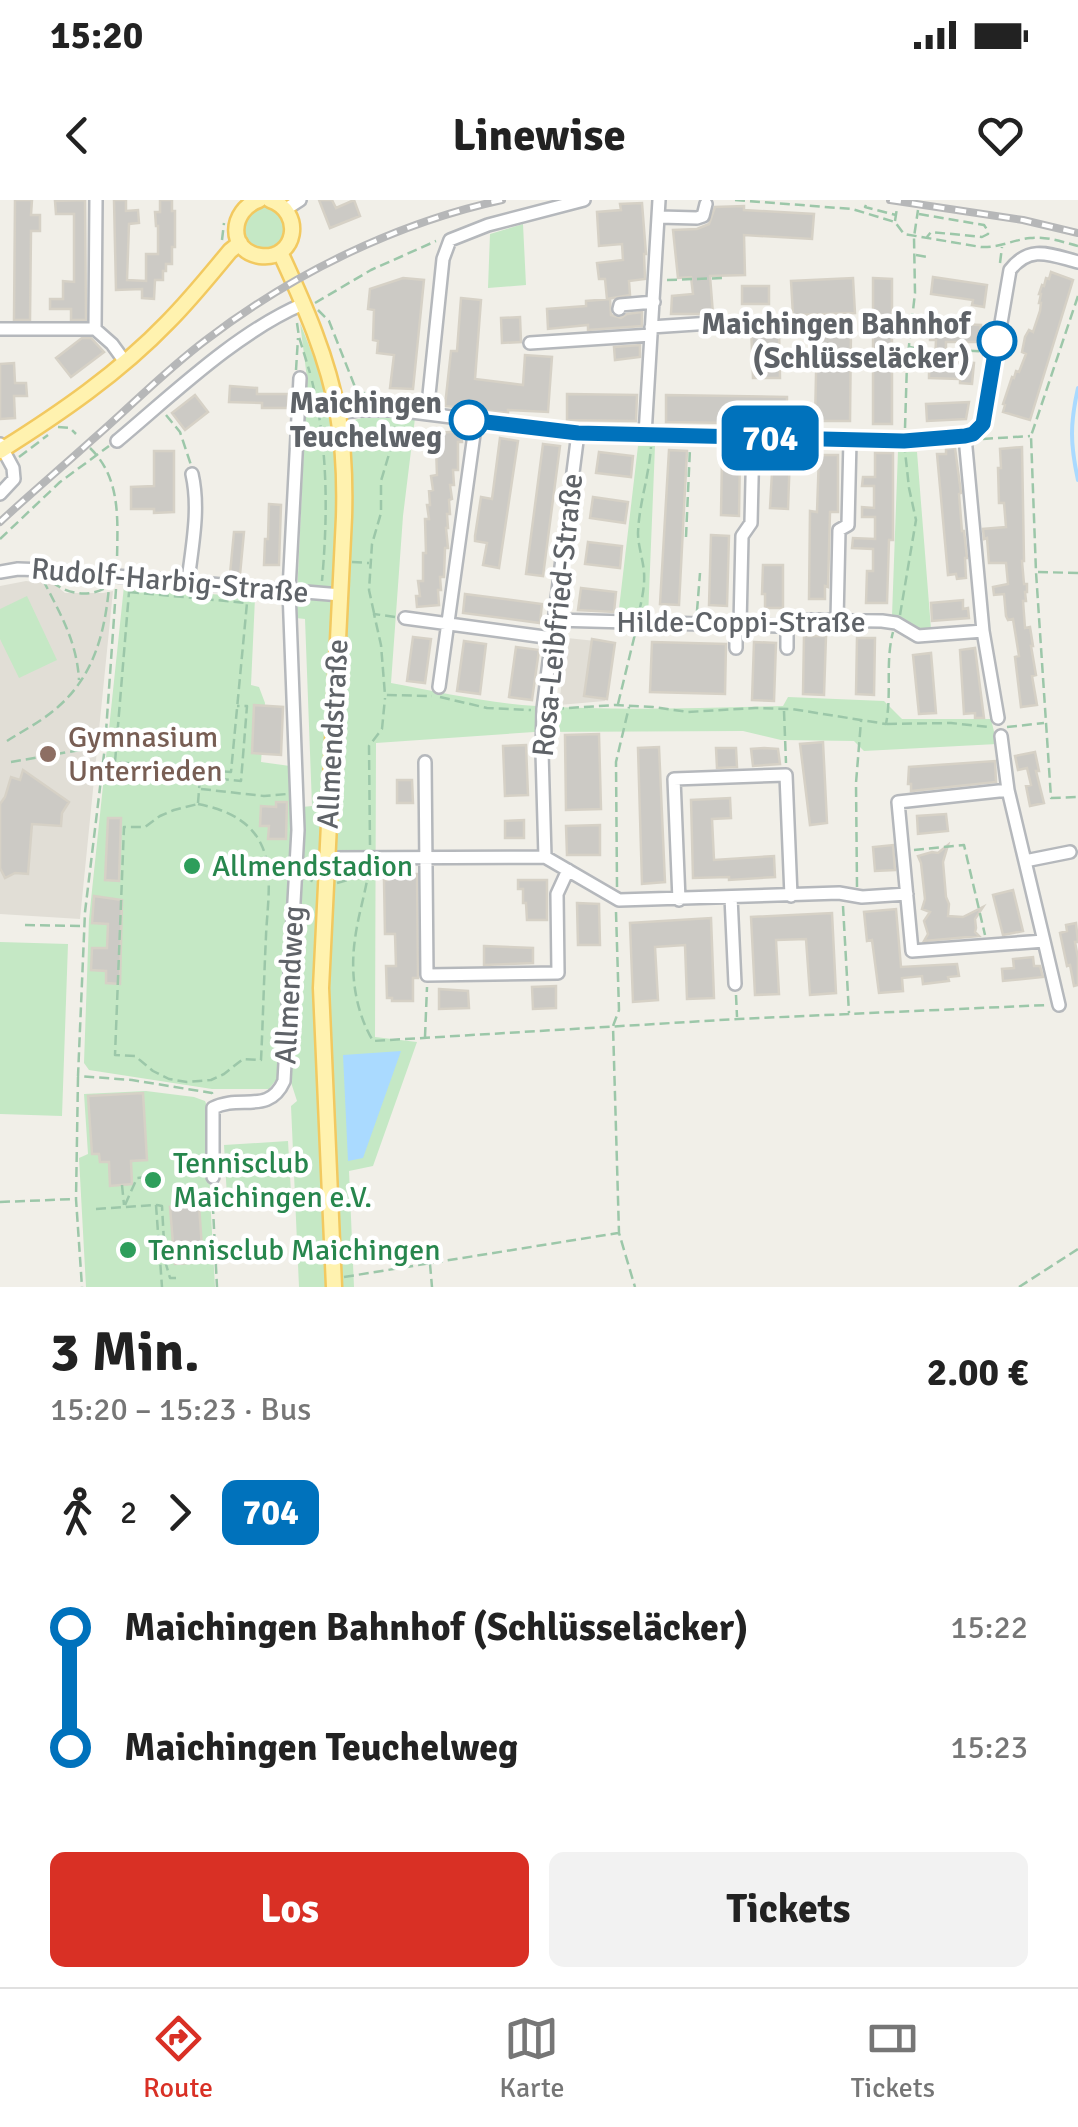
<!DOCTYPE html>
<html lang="de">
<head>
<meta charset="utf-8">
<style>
  body { margin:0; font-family:Signika,sans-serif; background:#f2f2f2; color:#222; height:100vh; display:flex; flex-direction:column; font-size:38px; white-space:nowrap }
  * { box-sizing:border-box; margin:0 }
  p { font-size:32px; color:#767676 }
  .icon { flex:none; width:55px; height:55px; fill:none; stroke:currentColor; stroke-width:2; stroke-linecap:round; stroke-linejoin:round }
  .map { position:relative; height:1087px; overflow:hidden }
  .sheet { display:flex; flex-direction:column; background:#fff; flex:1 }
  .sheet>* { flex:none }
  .badge { padding:0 20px; border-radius:15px; font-size:35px; line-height:65px }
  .map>.badge { position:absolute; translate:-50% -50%; box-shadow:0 0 0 5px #fff }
  .legs { display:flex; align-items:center; gap:15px; height:110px; padding:0 50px; font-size:32px }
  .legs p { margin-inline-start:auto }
  .summary { display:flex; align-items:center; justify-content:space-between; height:170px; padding:0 50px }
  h1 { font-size:55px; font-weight:800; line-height:75px }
  .button { display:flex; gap:20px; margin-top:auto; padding:20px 50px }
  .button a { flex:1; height:115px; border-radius:15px; background:#d93025; color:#fff; font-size:40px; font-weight:800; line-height:115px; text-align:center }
  .button a+a { background:#f2f2f2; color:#222 }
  ul { padding:0 50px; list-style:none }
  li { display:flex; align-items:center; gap:35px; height:120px; font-size:38px }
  li i { display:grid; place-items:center; width:15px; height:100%; margin:0 12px; background:currentColor }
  li i::after { content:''; width:25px; height:25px; margin:-12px; border:8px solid; border-radius:50%; background:#fff }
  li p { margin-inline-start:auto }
  li:first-child i { background:linear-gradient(#0000 50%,currentColor 0) }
  li:last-child i { background:linear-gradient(currentColor 50%,#0000 0) }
  .status { display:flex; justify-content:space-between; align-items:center; height:70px; padding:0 50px; background:#fff; direction:ltr }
  .status svg { height:28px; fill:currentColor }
  header { display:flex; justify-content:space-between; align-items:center; height:130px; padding:0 50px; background:#fff; font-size:45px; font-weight:800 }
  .menu { display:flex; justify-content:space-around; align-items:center; height:140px; border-top:2px solid #e0e0e0; background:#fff; font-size:28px; color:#767676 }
  .menu a { display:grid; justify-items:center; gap:5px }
  .menu .current { color:#d93025 }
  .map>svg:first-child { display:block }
  .education { fill:#e1ded6 }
  .green { fill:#c5e8c5 }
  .water { fill:#aadaff }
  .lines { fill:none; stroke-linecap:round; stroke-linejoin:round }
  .stream { stroke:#aadaff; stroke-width:4 }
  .building { fill:#cccac5; stroke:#d6d1c6; stroke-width:2.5 }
  .minor-casing { stroke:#b5b8bc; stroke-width:16 }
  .major-casing { stroke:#f2c960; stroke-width:19 }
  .path { stroke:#9cc7a9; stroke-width:2.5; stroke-dasharray:10 5; stroke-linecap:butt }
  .minor { stroke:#fff; stroke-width:11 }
  .major { stroke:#fff2af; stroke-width:14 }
  .rail-casing { stroke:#b6b7b8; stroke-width:8 }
  .rail { stroke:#fff; stroke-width:4; stroke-dasharray:11; stroke-linecap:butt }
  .line-1-casing { stroke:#fff; stroke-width:22 }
  .line-1 { stroke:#0072bc; stroke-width:15 }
  .stop-1-dot { fill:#fff; stroke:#0072bc; stroke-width:5 }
  .education-dot { fill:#8d6e63; stroke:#fff; stroke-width:4 }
  .leisure-dot { fill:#2e9e5b; stroke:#fff; stroke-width:4 }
  .labels { text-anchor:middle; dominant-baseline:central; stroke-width:9; stroke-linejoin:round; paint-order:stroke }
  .stop-label { font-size:30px; font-weight:bold; fill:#5f6368; stroke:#fff; text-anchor:end }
  .street-label { font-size:30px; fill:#5f6368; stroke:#fff }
  .education-label { font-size:30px; fill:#785e54; stroke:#fff; text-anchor:start }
  .leisure-label { font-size:30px; fill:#27864d; stroke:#fff; text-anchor:start }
</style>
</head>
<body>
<div class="status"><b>15:20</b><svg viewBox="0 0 49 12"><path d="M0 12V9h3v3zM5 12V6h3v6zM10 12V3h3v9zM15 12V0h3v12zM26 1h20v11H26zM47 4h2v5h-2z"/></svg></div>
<header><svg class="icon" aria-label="back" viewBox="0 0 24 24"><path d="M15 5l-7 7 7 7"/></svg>Linewise<svg class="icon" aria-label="heart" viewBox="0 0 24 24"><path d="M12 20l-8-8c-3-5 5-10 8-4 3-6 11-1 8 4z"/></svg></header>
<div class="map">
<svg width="1078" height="1087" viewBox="0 0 1078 1087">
  <rect width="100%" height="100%" fill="#f1efe8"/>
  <path class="education" d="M26 381 54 384 65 393H103L113 391 80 719 0 714V386Z
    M567 438 615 443 605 501 559 505Z"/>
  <path class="green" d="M243 28a21 21 0 1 1 42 0a21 21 0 1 1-42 0Z
    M523 24 526 85 488 88 490 34Z
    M300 123 318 168 333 226 372 215 415 218 403 316 391 483C439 492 487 503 536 506 618 511 701 508 783 506L788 497 884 501 902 519H991L997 544 864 551 854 541 781 540 743 531 534 532 376 543 375 837 417 842 373 966 349 971 354 1087H299L291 906 297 901 288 873 303 642 302 607 312 606 305 419 296 418 307 178Z
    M638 246H655L648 418 618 417Z
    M898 251 917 252 931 429 920 430 892 416Z
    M124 386 255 398 251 485 259 487 265 503 261 562 290 566 292 613 279 876 269 889H212L89 870 84 863 89 719Z
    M27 396 57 460 19 478 0 439V409Z
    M0 742 68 744 62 916 0 914Z
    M146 891 194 897 205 901 209 911 210 996 215 1087H86L79 958 88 954 84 894Z
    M288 941 291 993 227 997 224 945Z"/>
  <path class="water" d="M401 851 363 958 348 961 343 855Z"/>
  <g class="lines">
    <path class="stream" d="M1078 188C1070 224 1070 243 1078 280"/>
  </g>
  <path class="building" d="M15 0H32L31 15H40V31H31L30 120H14Z
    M85 0 86 120H71V109H50V99H63V81L74 82V14H56L55 1Z
    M114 0H126V11L138 10 139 23 129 24 127 80 146 81V54H158V26H156L155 12H160V0H172V11H175V47H172V64H166V71H163V80H155L154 99 142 98V89L116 90Z
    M319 0H332L336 8 354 0 360 16 330 28Z
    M642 3 646 54H644L645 79 629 81 630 95 607 99 605 79H599L597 63 623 60 622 44 599 46 597 12 621 10 620 4Z
    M744 6V10L814 14 812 39 744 35 745 75 710 76 713 114H671L672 96 693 94 691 77 678 78 673 30 697 29 709 24 715 7Z
    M1051 72 1073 80 1030 220 1003 212 1005 205 1003 204 1012 177 1014 178 1016 171 1019 172 1026 154 1022 152 1025 137 1029 130 1033 132 1040 111 1041 103H1039L1041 94H1039L1042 85 1044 86 1046 78 1049 79Z
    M933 77 987 85 984 107 972 105 973 100 931 94Z
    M403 78 424 80 413 189 390 188 394 155 377 153 378 141 373 140 374 110 368 109 370 89Z
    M853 78 855 113 793 115 791 81Z
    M873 78 892 79V224H873Z
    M742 86H769V104H742Z
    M461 98 481 100 475 179 523 185 525 155 552 157 548 212 508 210V213L445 206 451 151H457Z
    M610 99 611 115 621 118 627 114 642 112V126L588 130V125L548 129 547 109 586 106V101Z
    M520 117 521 142 502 143 501 118Z
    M930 123 981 125 979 142H946V161L974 163 972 184 960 183V179L929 178V161H935L936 140H930Z
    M751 126H769V129H779L780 178H753Z
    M817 130H851L850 221H815Z
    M82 138H91L104 152 71 177 56 158Z
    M640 145V157L615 160 614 147Z
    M14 163 15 183H26L27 196H14L15 218 0 219V164Z
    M230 186 257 188V194H288V208H262V203L229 202Z
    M567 194 637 195 636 221 567 220Z
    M195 195 208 212 185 230 172 213Z
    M666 195 787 197V224L666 222Z
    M969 202 966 219 927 221 926 204Z
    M461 231 462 242H458V270H453L454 285H450L452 299 449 300 450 314H447L448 328H446L448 348H445L444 377H440L441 390H438L439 405 417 407 416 396H420L418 381H423V353H426L425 319H429L427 305H430L429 291 433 290 431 276 437 275 436 248 441 247 439 233Z
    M500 238 518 241 499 368 483 365 487 343 475 341V336L481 297 492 299Z
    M543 244 560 246 543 376 526 374Z
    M1022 247 1024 361H1022L1024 384H1027V392H1025L1026 401H1023L1025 428 1030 427 1033 446H1031L1036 475 1032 476 1037 505 1021 507 1015 457 1019 456 1013 419 1008 420 1006 416 1004 394 994 395 993 387 1008 384 1006 363H989L987 338 984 339 983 329 1006 327 1004 303H999L998 268H1001L1000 249Z
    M955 248 961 293 959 294 962 331H964L967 358H965L966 378 957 379 956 374 948 375 937 254H946V249Z
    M669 250 687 251 679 405 660 404Z
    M154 251H174V312L154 313V309H131V287L154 286Z
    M599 252 633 256 631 277 596 273Z
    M875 253H893V340H889L887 403H866L867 371H873V349L852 348 853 338 875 339V317H862V307L874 308V286H862L863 277H875Z
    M773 254H790L788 309 770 308Z
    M819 255H838V312H830L828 387 825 386V399H809L810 311 817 312Z
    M722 256H740L739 316 721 315Z
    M593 297 628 302 625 323 590 318Z
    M269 304 281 305 279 365H264L265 339H268Z
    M234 332H244L240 375 230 374Z
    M711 335 729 336 727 406 709 405Z
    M588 342 622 346 620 368 585 364Z
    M763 365H783V408H765V394H762Z
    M581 388 616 392 614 412 578 410Z
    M465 394 542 404 540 423 463 413Z
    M963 400V409L968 408 969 418 932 421 931 403Z
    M804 436H826L824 495 803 494Z
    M413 437 431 439 425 483 407 481Z
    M857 438H875L874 495 856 494Z
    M592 439 615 443 607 499 584 496Z
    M464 441 486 444 480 494 457 491Z
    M652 442 726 444 725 494 650 492Z
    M754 442 776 443 774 501 752 500Z
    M516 447 539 450 532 500 509 497Z
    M975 448 984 518H975V513L964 514 960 450Z
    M931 453 936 513 919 514 913 455Z
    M254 505 283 507 281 555 252 553Z
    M599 534 601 609 566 610 565 535Z
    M823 542 827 623 810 625 800 544Z
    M526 545 528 595 505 596 503 546Z
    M659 547 665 682 642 684 638 548Z
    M716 548H736L737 567 717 568Z
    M764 548 778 549 780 564 753 566 751 549Z
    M1035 552 1039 571H1036L1044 603 1030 606 1026 586 1031 585 1027 568 1018 570 1015 556Z
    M995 561 996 582 911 591V584H908L909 567Z
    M23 570 69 602 62 613 61 626 32 624 28 674 15 673 5 678 0 668V604L5 597 11 577 20 580Z
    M397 580H412L413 603H397Z
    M730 598 731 618 712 619 714 660 774 656 775 677 729 680V677L693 678 691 600Z
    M276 602H287L286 639H268L269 626H260L261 606 276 607Z
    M946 614 948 631 918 634 917 616Z
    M108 618H121L119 681 105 680Z
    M524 620V638H505V621Z
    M600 625V655H567L566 626Z
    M893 645 895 670 875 671 873 647Z
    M948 645 943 662 946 697 949 704 948 716 963 717 983 707 975 719 976 728 975 732 979 736 924 741 928 734 924 721 930 712 922 709 925 699 921 663 918 656 932 652 938 653Z
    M387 674H417L418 778H413V801H392V798H387L386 766H396L395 734H385L384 680H387Z
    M518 680H547V720H527L526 703H523V689H518Z
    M1013 690 1023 731 1003 735 993 695Z
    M94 696 122 700 120 784 106 783V771L91 770 92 748H107L108 724 92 723Z
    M577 703 599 704 600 745H578Z
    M896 709 901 767 957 764 959 776 948 777 949 781 923 784 922 776 902 778 903 791 879 793 872 740 867 741 864 712Z
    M832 713 836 793 810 795 806 739 776 740 779 794 755 795 751 717Z
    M711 718 714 798 687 799 685 745 655 747 658 800 633 802 630 723Z
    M1076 723 1078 742H1075L1078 758V785L1074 786 1070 765 1067 766 1060 733 1067 731 1066 725Z
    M484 746 533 748V763L484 765Z
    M1033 757 1034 766H1040L1043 777 1003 781 1002 769 1014 768 1013 759Z
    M556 786V808L533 809 532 787Z
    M439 789 468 791 469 808 439 809Z
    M143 893 147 960 131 961 132 984 110 986 109 962H100L99 954H92L88 896Z
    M199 1005 203 1062 175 1064 174 1053 169 1054 168 1044H173L170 1007Z"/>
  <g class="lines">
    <defs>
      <path id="minor" d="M96 0 95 129 112 144 125 162
        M286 9 300 0
        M659 17 697 18 703 16 706 4
        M619 109 620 105 654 102
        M651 127 711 123
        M0 129H95
        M530 143 651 135
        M338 214 359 210H396L578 233 905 241 965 237 979 229 985 217 1010 70C1030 44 1051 55 1078 62
        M427 214 443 59 450 40 488 25 584 0
        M645 235 659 0
        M965 237 983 431 998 518
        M117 241C172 195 237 132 303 104
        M0 244 13 268 14 279 0 294
        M0 372 18 369 45 370 341 395
        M188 381C192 346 200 309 192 274
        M405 418 552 438
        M555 420 777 426 808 420 882 421 896 423 918 436 983 431
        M837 420 839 330 848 325 850 240
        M740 425 742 336 751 323 753 238
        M736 448V425
        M787 448V426
        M439 487 476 220
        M1001 536 1008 590
        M425 562 427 775 558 773 557 694 568 670
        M1008 590 1044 741 912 751 898 602Z
        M545 657 542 552 543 509 578 233
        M327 658 545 657 619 700 839 693 862 697 907 694
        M1025 661 1070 652
        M731 697 735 784
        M679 700 674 579 786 575 791 696
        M1044 741 1059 805
        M213 977V908C240 894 269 915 284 881L298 630 289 390 300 178"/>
      <path id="major" d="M259 0C230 10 227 51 260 56 296 61 305 12 270 0
        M280 52C304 104 328 158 338 215 344 249 345 283 344 317L321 788 334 1087
        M0 251C59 214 119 173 168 122 190 100 210 75 230 51L240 43"/>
    </defs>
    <use href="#minor" class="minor-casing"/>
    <use href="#major" class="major-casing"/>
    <path class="path" d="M735 0 852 9 895 22 904 34 981 47C998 48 1013 40 1030 38 1047 36 1062 42 1078 46
      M866 5 865 7 896 15
      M919 14 984 25 988 31V34L982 37 931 32 927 37
      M895 21 897 8
      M222 40 224 23
      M916 55 928 57
      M1000 63 1002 47
      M667 80 723 78
      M1078 96 1031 236 1036 372 1051 598 1078 597
      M315 103 371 70 436 41
      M318 110 329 121 357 192 396 198
      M297 123 299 137 310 173
      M910 147C939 155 958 148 986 152
      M296 170 298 138
      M312 181C328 247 328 313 322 381
      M398 198 415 200
      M166 215 180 232 191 265
      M58 227 70 228 76 234
      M905 228 907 163 915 93 914 37 918 10
      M983 239 1030 236
      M90 248C123 280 117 324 117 366
      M19 257 48 235
      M686 337 690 248
      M0 339 60 282 109 246
      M352 362 369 363
      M1038 372 1078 373
      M43 380C60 413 77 442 79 480
      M52 382C69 395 90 398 109 386
      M116 389 105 546 85 712 78 876 132 880 212 893 213 896
      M129 392 247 403 231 572 115 562Z
      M697 411 700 373
      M639 412C642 399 645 386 644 372 643 359 638 346 638 333 639 304 649 276 651 247
      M374 413 369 390 372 344 381 313V281L392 244 395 220
      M900 415 916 320 909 288 905 251
      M395 417 374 414 381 445 385 495 432 496
      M440 497 487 508 531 510
      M618 504 635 434
      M554 509 615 505 653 507 688 512 755 508 792 509 886 524C892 493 885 462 893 432
      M784 511 786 563
      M887 524 951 523 989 527
      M1007 527 1044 523
      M7 541C24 530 44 520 59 506 94 475 105 432 109 387
      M11 562 103 546
      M201 589 264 596 287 594
      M198 603 200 577 241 581 247 506H237
      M198 604C223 609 249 619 261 644 274 670 267 708 266 736 264 777 263 819 261 860L243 859 224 874 211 880 187 882 169 879 153 871 135 856 115 855 124 627H145L160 616 174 610Z
      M370 645 369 546 382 529 385 498
      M914 650 964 645 985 735
      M308 658 310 680 314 682
      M369 668C366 692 358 715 355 739 350 773 355 811 373 841L738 819 1047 805
      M337 683 368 674
      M617 687 616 562 629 507
      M857 687 856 583 861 521
      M843 706 849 813
      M616 712 619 810 613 826 619 1033 635 1087
      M25 725 83 726
      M736 795 737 817
      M425 837 427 787
      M78 877 76 999 82 1087
      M122 985 124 1005
      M212 989 217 1087
      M0 1002 75 999
      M125 1005 137 978 146 977
      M157 1005 162 1006 165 1061 170 1078H176
      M96 1009 156 1005 162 1087
      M430 1064 432 1087
      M344 1077 618 1033
      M1019 1087 1078 1049"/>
    <use href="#minor" class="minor"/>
    <use href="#major" class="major"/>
    <defs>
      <path id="rail" d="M890 0 1023 20 1078 33
        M0 322C30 294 61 268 92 240 130 207 166 170 206 140 292 74 396 23 502 0"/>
    </defs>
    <use href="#rail" class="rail-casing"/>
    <use href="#rail" class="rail"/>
  </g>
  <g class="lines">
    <defs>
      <path id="line-1" d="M469 220 578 233 904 241 965 236 973 234 983 224 997 141"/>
    </defs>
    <use href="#line-1" class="line-1-casing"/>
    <use href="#line-1" class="line-1"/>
  </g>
  <g class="stop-1-dot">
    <circle cx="997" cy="141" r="18"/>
    <circle cx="469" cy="220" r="18"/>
  </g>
  <circle class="education-dot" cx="48" cy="554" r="10"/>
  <g class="leisure-dot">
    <circle cx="192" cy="666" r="10"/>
    <circle cx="153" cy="980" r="10"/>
    <circle cx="128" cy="1050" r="10"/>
  </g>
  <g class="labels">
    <g class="stop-label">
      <text x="970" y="124">Maichingen Bahnhof<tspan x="970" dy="34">(Schlüsseläcker)</tspan></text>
      <text x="442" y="203">Maichingen<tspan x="442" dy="34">Teuchelweg</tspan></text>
    </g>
    <g class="street-label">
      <text transform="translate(170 381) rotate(5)">Rudolf-Harbig-Straße</text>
      <text transform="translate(558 415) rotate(-84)">Rosa-Leibfried-Straße</text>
      <text x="741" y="422">Hilde-Coppi-Straße</text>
      <text transform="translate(333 534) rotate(-87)">Allmendstraße</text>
      <text transform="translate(290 785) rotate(-87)">Allmendweg</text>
    </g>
    <g class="education-label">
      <text x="68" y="537">Gymnasium<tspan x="68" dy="34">Unterrieden</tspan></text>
    </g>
    <g class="leisure-label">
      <text x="212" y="666">Allmendstadion</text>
      <text x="173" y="963">Tennisclub<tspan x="173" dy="34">Maichingen e.V.</tspan></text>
      <text x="148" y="1050">Tennisclub Maichingen</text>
    </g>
  </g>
</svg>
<b class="badge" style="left:770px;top:238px;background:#0072bc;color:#fff">704</b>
</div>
<section class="sheet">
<div class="summary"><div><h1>3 Min.</h1><p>15:20 – 15:23 · Bus</p></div><b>2.00 €</b></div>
<div class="legs"><svg class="icon" aria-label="walk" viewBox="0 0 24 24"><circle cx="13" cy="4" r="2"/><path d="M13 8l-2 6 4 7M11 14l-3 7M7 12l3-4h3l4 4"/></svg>2<svg class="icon" aria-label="forward" viewBox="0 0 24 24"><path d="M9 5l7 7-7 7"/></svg><b class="badge" style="background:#0072bc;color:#fff">704</b></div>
<ul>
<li><i style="color:#0072bc"></i><b>Maichingen Bahnhof (Schlüsseläcker)</b><p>15:22</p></li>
<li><i style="color:#0072bc"></i><b>Maichingen Teuchelweg</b><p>15:23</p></li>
</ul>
<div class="button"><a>Los</a><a>Tickets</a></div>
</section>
<nav class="menu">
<a class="current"><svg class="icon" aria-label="directions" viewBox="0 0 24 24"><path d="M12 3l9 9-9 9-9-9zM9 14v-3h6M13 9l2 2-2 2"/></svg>Route</a>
<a><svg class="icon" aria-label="map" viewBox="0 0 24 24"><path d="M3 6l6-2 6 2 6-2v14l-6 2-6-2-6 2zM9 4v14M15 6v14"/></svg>Karte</a>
<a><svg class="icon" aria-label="tickets" viewBox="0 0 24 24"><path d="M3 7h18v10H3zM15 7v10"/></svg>Tickets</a>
</nav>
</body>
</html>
